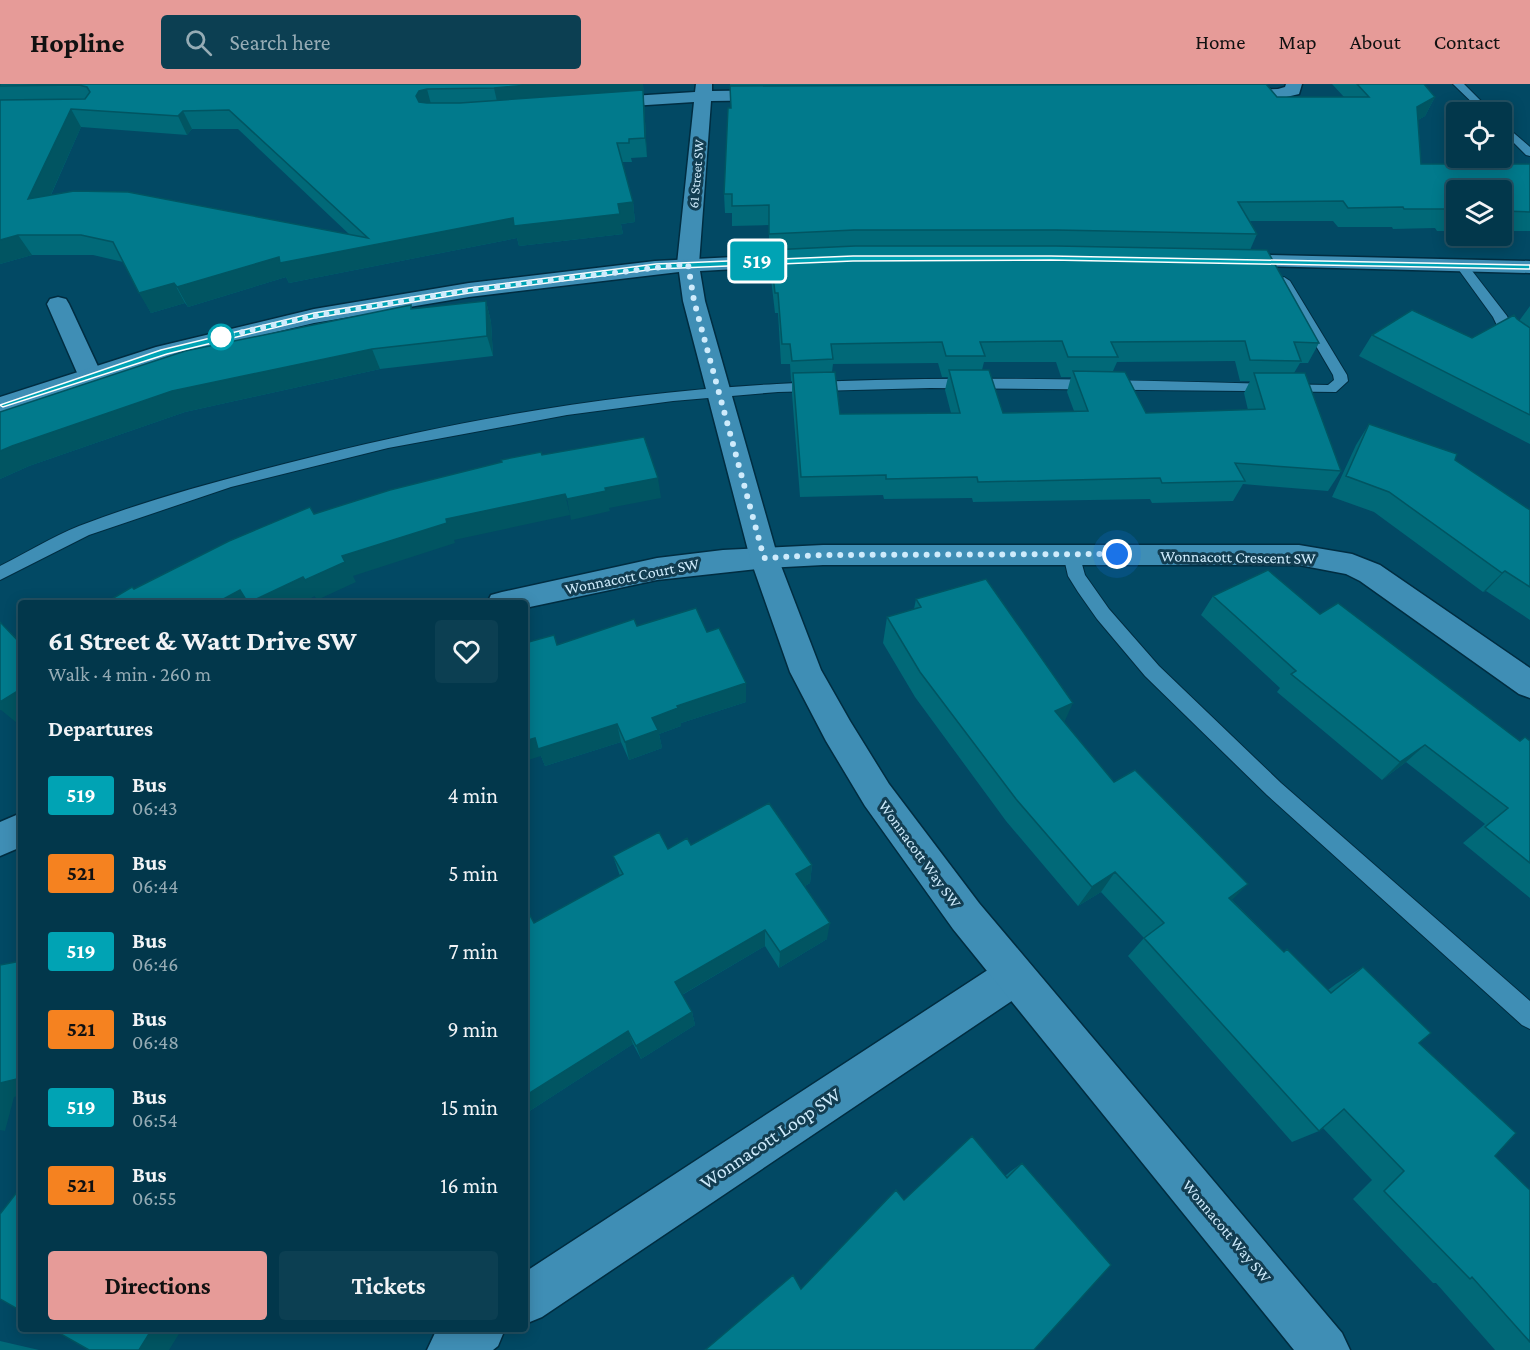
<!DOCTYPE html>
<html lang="en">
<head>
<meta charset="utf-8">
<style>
  body { margin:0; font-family:"Crimson Pro",serif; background:#0c3f52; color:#f1f3f6; height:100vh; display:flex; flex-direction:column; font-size:22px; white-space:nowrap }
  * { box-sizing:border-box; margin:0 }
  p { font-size:20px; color:#96acb5 }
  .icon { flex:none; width:33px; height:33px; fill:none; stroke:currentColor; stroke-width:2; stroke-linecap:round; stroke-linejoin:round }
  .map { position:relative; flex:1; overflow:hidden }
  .sheet { position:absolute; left:18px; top:516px; width:510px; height:732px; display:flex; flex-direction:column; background:#02374b; border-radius:6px; box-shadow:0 3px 15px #0003,0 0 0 2px #235163 }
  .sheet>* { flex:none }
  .badge { padding:0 12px; border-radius:4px; font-size:21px; line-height:39px }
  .buttons { position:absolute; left:1446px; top:18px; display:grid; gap:12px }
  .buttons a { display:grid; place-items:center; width:66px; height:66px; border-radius:6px; background:#02374b; box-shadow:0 3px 15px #0003,0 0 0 2px #235163; font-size:30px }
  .you { position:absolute; width:30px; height:30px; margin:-15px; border:4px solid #fff; border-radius:50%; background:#1a73e8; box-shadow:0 0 0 9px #1a73e833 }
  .map>.badge { position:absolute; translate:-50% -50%; box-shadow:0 0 0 3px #fff }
  h2 { padding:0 30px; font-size:22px; line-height:54px }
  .round { display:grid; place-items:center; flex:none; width:63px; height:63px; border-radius:6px; background:#0c3f52 }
  .head { display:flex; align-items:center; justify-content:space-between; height:102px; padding:0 30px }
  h1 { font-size:28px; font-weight:700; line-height:45px }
  .action { display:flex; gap:12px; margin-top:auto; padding:12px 30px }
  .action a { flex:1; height:69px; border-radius:6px; background:#e69b98; color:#111; font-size:24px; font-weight:700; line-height:69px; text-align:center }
  .action a+a { background:#0c3f52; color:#f1f3f6 }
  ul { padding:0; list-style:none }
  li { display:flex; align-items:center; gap:18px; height:78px; padding:0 30px }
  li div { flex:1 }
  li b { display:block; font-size:22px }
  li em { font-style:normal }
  li .badge { min-width:66px; font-weight:700; text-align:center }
  header { display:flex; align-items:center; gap:36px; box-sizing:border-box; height:84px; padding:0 30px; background:#e69b98; color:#111 }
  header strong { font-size:28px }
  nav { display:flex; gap:33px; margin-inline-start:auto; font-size:21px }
  .search { width:420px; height:54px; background:#0c3f52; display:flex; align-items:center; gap:15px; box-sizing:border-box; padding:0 21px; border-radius:6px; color:#96acb5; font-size:22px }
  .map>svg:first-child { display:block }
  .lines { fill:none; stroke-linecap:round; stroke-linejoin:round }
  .service-casing { stroke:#002d41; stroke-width:2 }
  .minor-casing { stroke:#002d41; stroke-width:3 }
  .tertiary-casing { stroke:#002d41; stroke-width:3 }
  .service { fill:#3f8eb5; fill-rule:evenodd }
  .minor { fill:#3f8eb5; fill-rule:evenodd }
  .tertiary { fill:#3f8eb5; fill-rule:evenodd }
  .wall { fill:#016978; fill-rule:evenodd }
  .shaded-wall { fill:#015562 }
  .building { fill:#017a8c; stroke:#015562; stroke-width:1.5; fill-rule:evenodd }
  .line { fill:#00a3b4; stroke:#fff; stroke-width:1.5 }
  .walk { stroke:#ceebfc; stroke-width:6; stroke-dasharray:0 10.8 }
  .stop-dot { fill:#fff; stroke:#00a3b4; stroke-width:3 }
  .labels { text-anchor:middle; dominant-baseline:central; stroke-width:6; stroke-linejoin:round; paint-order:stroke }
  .far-street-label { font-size:14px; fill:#ceebfc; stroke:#123d51 }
  .street-label { font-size:16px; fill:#ceebfc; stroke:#123d51 }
  .near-street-label { font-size:20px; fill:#ceebfc; stroke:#123d51 }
</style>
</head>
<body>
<header>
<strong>Hopline</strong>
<div class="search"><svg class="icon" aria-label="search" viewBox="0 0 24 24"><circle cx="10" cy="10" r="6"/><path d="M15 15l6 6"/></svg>Search here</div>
<nav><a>Home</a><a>Map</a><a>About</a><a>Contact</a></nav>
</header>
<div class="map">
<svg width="1530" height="1266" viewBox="0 0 1530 1266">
  <rect width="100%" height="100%" fill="#024964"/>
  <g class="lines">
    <defs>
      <path id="service" d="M1453 0H1464L1492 28H1482Z
        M1502 39 1530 63V72L1526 71 1502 47Z
        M1462 178 1466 179 1507 232 1514 249 1530 261V272L1503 254 1493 233 1456 182Z
        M1284 193 1290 197 1347 291 1348 297 1336 308 930 304 778 308 673 317 567 331 388 364 231 403 89 451 0 496V482C26 469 52 453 79 442 157 412 239 391 320 371 469 334 623 308 777 300 960 289 1144 298 1328 301L1334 296 1333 291 1278 197Z
        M1072 464 1078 466 1085 491 1090 498 1109 525 1159 582 1281 699 1530 917V945L1522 941 1267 711 1145 592 1097 535 1078 508 1068 492 1063 470 1066 466Z"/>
      <path id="minor" d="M696 0H712V7L776 6 782 7 785 11 782 15 776 16 711 17 699 180 696 185 688 186 680 185 677 180 694 18 600 24 594 23 591 19 594 15 600 14 695 8Z
        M1286 0H1302L1299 10 1278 15 1230 16 1224 15 1221 11 1224 7 1230 6 1278 5 1285 3Z
        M58 213 66 215 69 220 102 291 99 296 90 298 81 296 78 291 47 220 50 215Z
        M823 461H1299L1352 470 1380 481 1530 584V614L1519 610 1360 497 1346 490 1299 481H823L766 484 657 496 525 524V519H487L491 511 502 508 657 474 723 466Z
        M21 729V763L0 772V738Z
        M1014 873 1028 878 1034 892 1028 906 542 1233 525 1240V1188L1000 878Z
        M440 1245H505L498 1262 493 1266H427L435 1249Z"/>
      <path id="tertiary" d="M816 169 824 170 827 175 824 180 700 187 705 217 778 474 821 586 850 637 889 700 979 819 1342 1249 1350 1266H1294L953 845 865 722 826 657 790 588 750 474 683 217 679 188 469 213 314 239 172 273 0 329V313L156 263 314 225 469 199 655 177Z
        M1230 170 1530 177V189L1222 181 1219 176 1222 171Z"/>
    </defs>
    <use href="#service" class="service-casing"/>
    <use href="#minor" class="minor-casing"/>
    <use href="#tertiary" class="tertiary-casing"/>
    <use href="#service" class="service"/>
    <use href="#minor" class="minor"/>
    <use href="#tertiary" class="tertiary"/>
  </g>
  <path class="wall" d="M0 0H643L647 73 631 74 632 78H622L633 118 635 138 621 140 623 150 519 162 517 154 289 199 286 193 188 223 185 219 151 229 123 178 93 171H32L0 180ZM81 43 187 51 192 45H238L350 151 51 111Z
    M730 0H1266L1277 13H1344L1332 0H1424L1435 13 1425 32 1418 36 1421 80H1530V147H1502V106H1456V147H1437L1435 144 1393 145 1392 143H1338L1333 137H1250L1257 150 1250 166 1319 259 1308 279H1300L1294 289 1341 387 1328 407 1243 400 1233 417 1152 419 1150 415 973 418 972 414 884 415 883 411 800 413 792 310V297H791L790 280H781L778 229H775L770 186V170H769V141L732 142V129H725L724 110 731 24ZM1235 277 1240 297H1250L1244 309 1248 326 1146 329 1113 287 1117 278ZM984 278H1056L1061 293H1071L1067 308 1074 327 1003 329 982 286ZM938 279 942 293H948L945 306 951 329 840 330 832 288 833 280Z
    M486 217 491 238 493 272 380 285 185 328 29 382 0 395V328L411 221 412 225Z
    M1530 222V360L1359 272 1372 251 1472 254 1517 235 1519 237Z
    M1369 340 1455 376 1530 426V536L1486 507 1483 508 1374 428 1332 413 1356 361Z
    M1213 512 1320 530 1520 657H1530V814L1463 759 1485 740 1406 678 1382 696 1277 608 1280 604 1201 531Z
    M916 515 1064 638 1114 698 1284 868 1328 906 1336 900 1363 883 1419 959 1495 1072 1530 1106V1266H1495L1436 1199H1433L1353 1115 1372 1096 1323 1044 1319 1047 1292 1058 1128 872 1144 854 1101 808 1078 822 1006 737 915 613 883 559 887 533 914 525Z
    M637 542 746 618 681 639V642L659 650 662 664 629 676 621 658 545 682 541 672 557 561Z
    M691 761 812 781 810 799 805 802 827 855 779 884 765 862 682 911 692 928 695 941 641 975 633 960 525 1030V825L534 839 620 792 613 772Z
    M1022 1079 1111 1181 801 1205 904 1116 1005 1092 1011 1087Z
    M0 1257 39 1266H0Z"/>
  <path class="shaded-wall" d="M539 0H643L647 73 645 54 498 22 494 4Z
    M427 5 432 24 424 26 416 12 419 7Z
    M1435 13 1425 32 1408 42 1417 23Z
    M71 25 81 43 40 135 28 115Z
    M183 27 192 45 187 51 178 32Z
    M633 118 635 138 621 140 623 150 519 162 517 154 289 199 286 193 188 223 177 203 279 173 513 134Z
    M18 151 32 171 0 180V156Z
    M174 199 185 219 151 229 139 209Z
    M486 217 491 238 493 272 487 252Z
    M372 265 380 285 185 328 29 382 0 395V367L12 362 172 307Z
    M658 394 661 414 609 424 610 427 571 436 567 415 605 404Z
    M565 410 570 431 454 456 455 459 353 492 356 498 317 516 305 496 342 472 446 435Z
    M1505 487 1486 507 1483 508 1502 489Z
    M303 493 315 512 301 519H216L240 506Z
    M0 538 21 558V560Z
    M746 599V618L681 639V642L659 650 662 664 629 676 625 658 652 634 677 622Z
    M21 605V637L17 639 1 626H0V618Z
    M1073 619 1062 643 1055 627Z
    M617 640 621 658 545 682 541 672 525 677V657L535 654Z
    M1425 661 1406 678 1382 696 1400 678Z
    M812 781 810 799 795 808 796 790Z
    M1115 788 1101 808 1078 822 1092 803Z
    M1248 800 1228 820 1229 814Z
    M830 839 827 855 779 884 780 868Z
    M765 846V862L678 913 675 898Z
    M692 928 695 941 641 975 636 962Z
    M628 947 633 960 525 1030V1012Z
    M21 994V1011L14 1013 5 1047 0 1046V999Z
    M152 1245H182L169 1266H139Z"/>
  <path class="building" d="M0 0H539L494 4 427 5 419 7 416 12 419 18 427 19H460L643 6 645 54 629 55V59H617L633 118 618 120 620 130 514 142 513 134 280 179 279 173 177 203 174 199 139 209 113 158 81 151H18L0 156V16L85 15 90 8 87 3 79 1 0 2ZM71 25 178 32 183 27 229 26 368 154 128 108 74 107 28 115Z
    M1266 0 1277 13H1369L1357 0H1424L1435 13 1417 23 1421 80H1530V128L1502 127V106H1456V127H1449L1447 125H1404L1403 123 1348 124 1343 117 1238 118 1257 150 1056 146H854L769 150V121L732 122V110H724L728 24H731L730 2Z
    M855 162H1056L1267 166 1319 259 1294 258 1301 277 1250 276 1245 257 1111 258 1118 273H1068L1062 257 980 258 985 272H946L942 258 831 260 833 275 792 277 790 260H782L778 209H775L770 166Z
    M486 217 487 252 372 265 172 307 12 362 0 367V328L185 267 411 221V225Z
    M1412 226 1472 254 1514 231 1517 235 1530 244V331L1372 251Z
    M949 286H989L1003 329 1088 327 1073 287 1125 288 1146 329 1265 325 1254 289H1305L1341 387 1235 379 1245 397 1162 399 1160 394 978 398 977 393 886 395V391L801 393 793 289 835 288 840 330 960 329Z
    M1369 340 1457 370 1455 376 1530 426V503L1505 487 1502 489 1389 408 1346 392Z
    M644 353 658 394 605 404 606 407 567 415 565 410 446 435 447 439 342 472 345 478 305 496 303 493 248 519 240 506 216 519H105L132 503 134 505 229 457 310 423 314 430 390 406 502 378 501 376 541 368 542 371Z
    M1268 486 1320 530 1338 519 1520 657 1525 653 1530 657V779L1485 743 1508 724 1425 661 1400 678 1291 590 1296 587 1213 512Z
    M986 495 1073 619 1055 627 1114 698 1135 686 1248 800 1229 814 1284 868 1287 865 1331 909 1363 883 1431 949 1419 959 1516 1049 1495 1072 1530 1106V1258L1472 1193 1470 1195 1384 1107 1404 1087 1344 1025 1319 1047 1144 854 1164 839 1115 788 1092 803 1016 715 920 588 887 533 921 523 916 515Z
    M696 524 707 548 719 544 746 599 677 622 678 624 652 634 658 646 625 658 617 640 538 665 535 654 525 657V559L554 551 557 561 634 535 637 542Z
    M0 538 21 560V605L0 618Z
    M769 719 812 781 796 790 830 839 780 868 765 846 675 898 692 928 636 962 628 947 525 1012V825L526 824 534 839 623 790 613 772 659 748 668 765 687 754 691 761Z
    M21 877V994L0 999V881Z
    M972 1052 1007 1094 1022 1079 1111 1181 1034 1266H705L793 1191 801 1205 896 1106 904 1116Z
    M21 1103V1227L0 1215V1130Z
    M52 1245H152L139 1266H89Z"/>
  <path class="line" d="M853 172H1051L1530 181V185L1051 176 853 177 656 185 469 209 314 234 167 270 3 323 0 321 161 266 314 229 469 204 656 180Z"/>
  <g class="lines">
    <path class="walk" d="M221 253 314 232 469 206 688 180 694 217 764 474 823 471 1117 470"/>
  </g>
  <circle class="stop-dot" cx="221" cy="253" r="12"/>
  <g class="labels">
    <g class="far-street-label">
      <text transform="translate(696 90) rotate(-85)">61 Street SW</text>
    </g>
    <g class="street-label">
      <text transform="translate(1238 473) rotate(1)">Wonnacott Crescent SW</text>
      <text transform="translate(632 492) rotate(-11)">Wonnacott Court SW</text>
      <text transform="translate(920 770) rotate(54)">Wonnacott Way SW</text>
      <text transform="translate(1227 1147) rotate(50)">Wonnacott Way SW</text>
    </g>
    <g class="near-street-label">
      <text transform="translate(770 1054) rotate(-34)">Wonnacott Loop SW</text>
    </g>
  </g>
</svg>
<div class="buttons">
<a><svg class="icon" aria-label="locate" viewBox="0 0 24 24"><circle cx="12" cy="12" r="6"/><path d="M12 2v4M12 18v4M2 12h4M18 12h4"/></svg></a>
<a><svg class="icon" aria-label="layers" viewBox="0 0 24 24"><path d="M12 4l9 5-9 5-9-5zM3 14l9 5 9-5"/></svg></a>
</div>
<div class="you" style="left:1117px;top:470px"></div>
<b class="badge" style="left:757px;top:177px;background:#00a3b4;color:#fff">519</b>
<section class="sheet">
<div class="head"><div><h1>61 Street &amp; Watt Drive SW</h1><p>Walk · 4 min · 260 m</p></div><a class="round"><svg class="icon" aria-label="heart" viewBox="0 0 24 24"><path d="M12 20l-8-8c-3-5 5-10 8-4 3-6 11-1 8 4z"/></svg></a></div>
<h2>Departures</h2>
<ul>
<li><span class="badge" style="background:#00a3b4;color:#fff">519</span><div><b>Bus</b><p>06:43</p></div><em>4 min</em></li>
<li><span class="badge" style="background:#f58220;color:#111">521</span><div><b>Bus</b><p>06:44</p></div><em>5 min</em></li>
<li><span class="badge" style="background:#00a3b4;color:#fff">519</span><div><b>Bus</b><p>06:46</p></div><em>7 min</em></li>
<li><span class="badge" style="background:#f58220;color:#111">521</span><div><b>Bus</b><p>06:48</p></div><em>9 min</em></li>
<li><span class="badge" style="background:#00a3b4;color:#fff">519</span><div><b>Bus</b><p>06:54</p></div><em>15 min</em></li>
<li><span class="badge" style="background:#f58220;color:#111">521</span><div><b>Bus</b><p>06:55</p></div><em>16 min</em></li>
</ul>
<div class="action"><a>Directions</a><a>Tickets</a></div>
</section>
</div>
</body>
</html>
